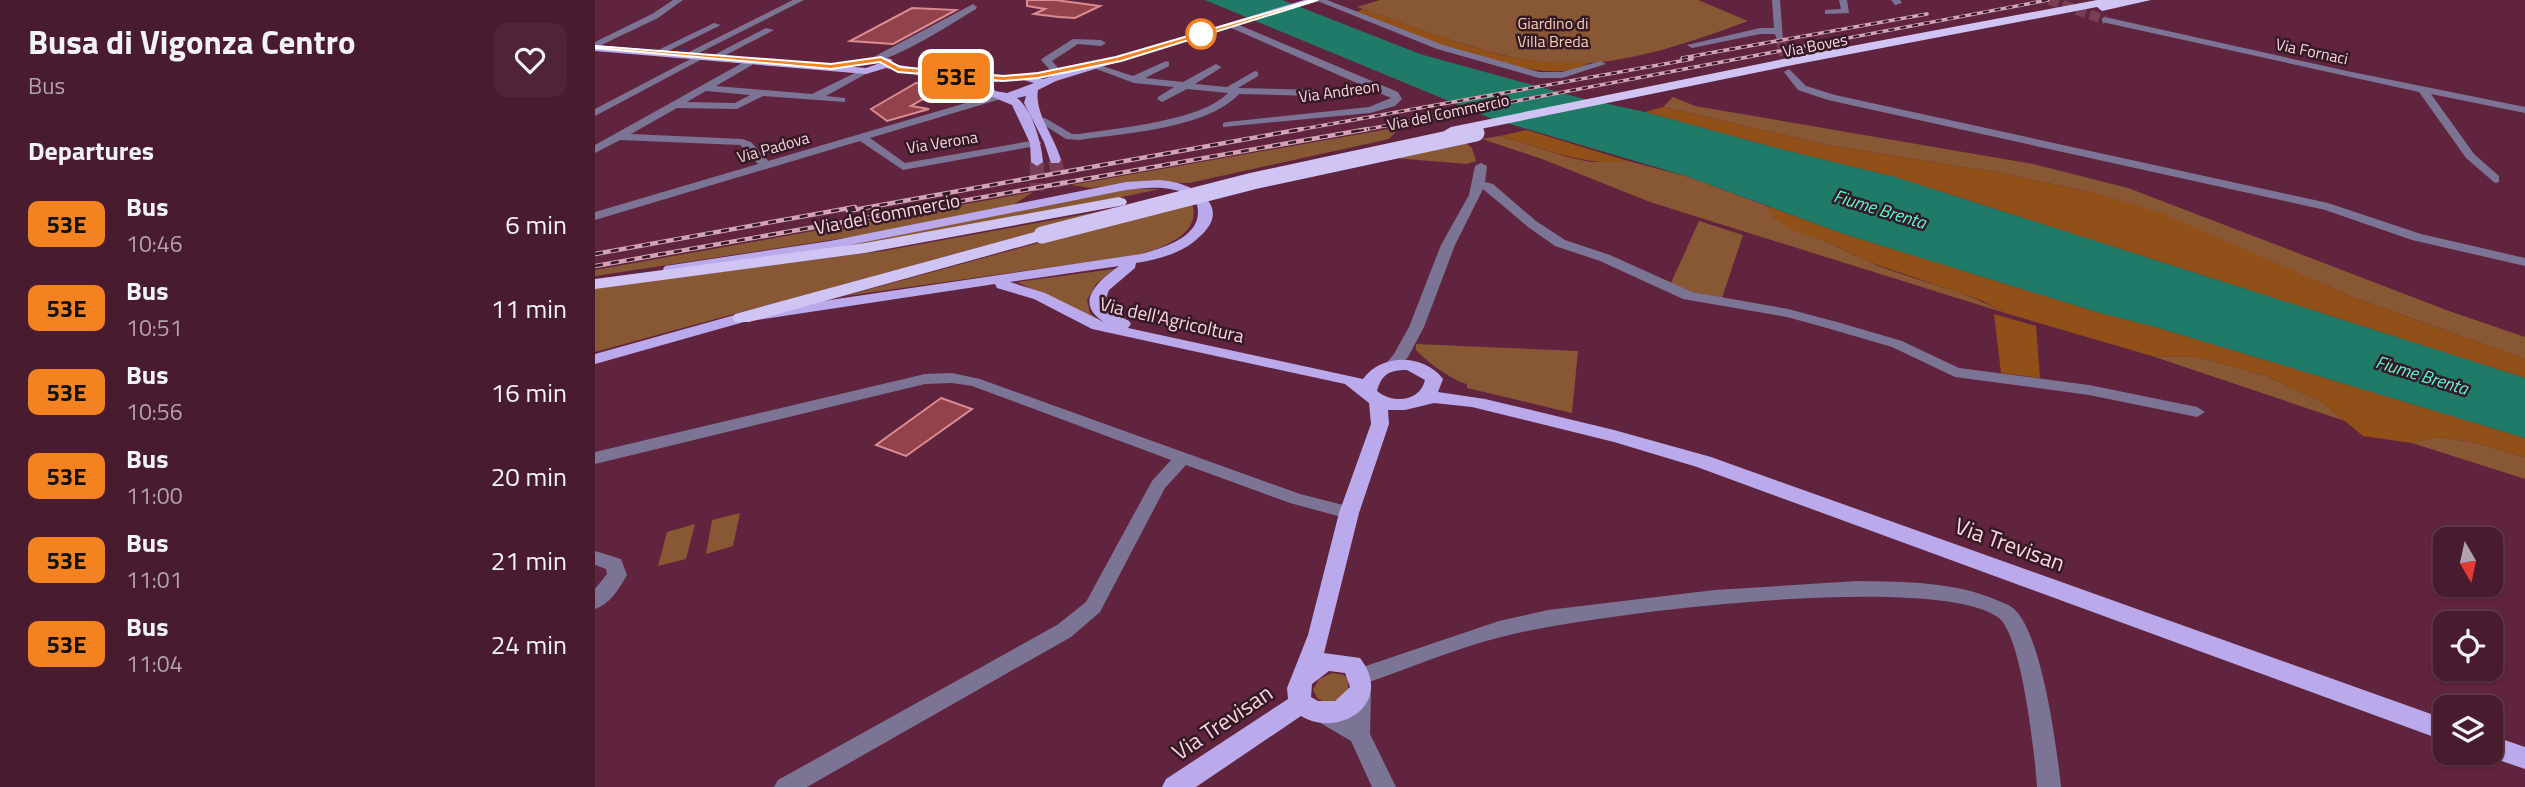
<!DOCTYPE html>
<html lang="en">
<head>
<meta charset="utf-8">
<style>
  body { margin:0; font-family:"Titillium Web",sans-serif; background:#502436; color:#f1f3f6; height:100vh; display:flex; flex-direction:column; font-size:26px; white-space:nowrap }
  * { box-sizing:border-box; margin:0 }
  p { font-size:23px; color:#b1a1aa }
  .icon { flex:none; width:38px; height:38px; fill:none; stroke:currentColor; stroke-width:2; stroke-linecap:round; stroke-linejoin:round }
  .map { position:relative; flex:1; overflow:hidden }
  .sheet { display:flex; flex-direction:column; background:#491b2e; width:595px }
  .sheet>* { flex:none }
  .badge { padding:0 14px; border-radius:10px; font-size:24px; line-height:46px }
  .needle { width:46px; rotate:171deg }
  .buttons { position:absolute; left:1838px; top:527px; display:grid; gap:14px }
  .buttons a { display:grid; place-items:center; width:70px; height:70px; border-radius:14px; background:#491b2e; box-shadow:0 2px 5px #0004,0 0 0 2px #61394a; font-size:35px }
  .map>.badge { position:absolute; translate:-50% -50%; box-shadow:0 0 0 4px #fff }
  h2 { padding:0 28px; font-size:26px; line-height:63px }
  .round { display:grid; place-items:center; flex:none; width:74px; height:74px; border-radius:14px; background:#502436 }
  .summary { display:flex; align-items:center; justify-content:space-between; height:119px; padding:0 28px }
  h1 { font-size:33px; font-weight:700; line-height:52px }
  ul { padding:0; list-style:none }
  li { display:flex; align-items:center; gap:21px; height:84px; padding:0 28px }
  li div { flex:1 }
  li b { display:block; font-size:26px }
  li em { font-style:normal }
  li .badge { min-width:77px; font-weight:700; text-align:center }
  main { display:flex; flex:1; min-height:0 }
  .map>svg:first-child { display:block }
  .green { fill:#885835 }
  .forest { fill:#915017 }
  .water { fill:#1f7b68 }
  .building { fill:#93414a; stroke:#da8d91; stroke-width:2 }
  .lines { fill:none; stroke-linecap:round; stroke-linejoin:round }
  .minor-tunnel { stroke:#783e56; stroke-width:10; stroke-dasharray:10 4.5; stroke-linecap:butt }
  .major-tunnel { stroke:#783e56; stroke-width:14; stroke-dasharray:14 7; stroke-linecap:butt }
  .minor { fill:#7c7494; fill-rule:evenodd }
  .major { fill:#baa9eb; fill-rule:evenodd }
  .highway { fill:#cfc4f3; fill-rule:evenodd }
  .rail-far1-casing { stroke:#d2a4b5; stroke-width:3.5 }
  .rail-casing { stroke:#d2a4b5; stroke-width:4.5 }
  .rail-far1 { stroke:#351924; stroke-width:2; stroke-dasharray:6; stroke-linecap:butt }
  .rail { stroke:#351924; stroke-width:2.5; stroke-dasharray:8; stroke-linecap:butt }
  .highway-bridge { stroke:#cfc4f3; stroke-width:17 }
  .line { fill:#f58220; stroke:#fff; stroke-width:2 }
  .stop-dot { fill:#fff; stroke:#f58220; stroke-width:3.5 }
  .labels { text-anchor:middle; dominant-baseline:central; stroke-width:5; stroke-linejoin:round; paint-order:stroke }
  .far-park-label { font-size:16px; fill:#f5cfb4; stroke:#351924 }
  .far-street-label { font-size:16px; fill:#fbd3e1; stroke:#351924 }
  .far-water-label { font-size:18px; font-style:italic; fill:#59f8d6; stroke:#351924 }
  .street-label { font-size:19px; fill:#fbd3e1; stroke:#351924 }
  .near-street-label { font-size:23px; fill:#fbd3e1; stroke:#351924 }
</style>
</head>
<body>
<main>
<section class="sheet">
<div class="summary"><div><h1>Busa di Vigonza Centro</h1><p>Bus</p></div><a class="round"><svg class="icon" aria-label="heart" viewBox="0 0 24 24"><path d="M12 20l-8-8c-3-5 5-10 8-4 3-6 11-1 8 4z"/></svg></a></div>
<h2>Departures</h2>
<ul>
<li><span class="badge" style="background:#f58220;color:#111">53E</span><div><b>Bus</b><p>10:46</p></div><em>6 min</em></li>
<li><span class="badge" style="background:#f58220;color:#111">53E</span><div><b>Bus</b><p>10:51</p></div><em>11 min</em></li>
<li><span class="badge" style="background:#f58220;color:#111">53E</span><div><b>Bus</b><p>10:56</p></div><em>16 min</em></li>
<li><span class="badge" style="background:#f58220;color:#111">53E</span><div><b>Bus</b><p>11:00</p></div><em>20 min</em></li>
<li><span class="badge" style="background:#f58220;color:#111">53E</span><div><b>Bus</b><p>11:01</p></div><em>21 min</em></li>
<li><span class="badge" style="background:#f58220;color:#111">53E</span><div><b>Bus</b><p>11:04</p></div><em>24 min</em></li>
</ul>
</section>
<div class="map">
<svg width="1930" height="787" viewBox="0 0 1930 787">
  <rect width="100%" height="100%" fill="#61243e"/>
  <path class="green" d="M785 0H1103L1153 21C1099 41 1043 61 983 64 912 66 830 30 762 7Z
    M1078 97 1100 106 1135 112 1438 164 1533 188 1854 311 1930 337V359L1760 298 1569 215 1500 193 1400 172 1232 145 1068 107Z
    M805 127 794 139 594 183 536 182 496 188 476 185Z
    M905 136 976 158 996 162 1033 161 1094 177 1172 206C1186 231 1211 232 1235 243 1248 249 1261 256 1274 262 1319 281 1367 289 1410 313L1055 202 947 159 887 139Z
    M867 140 877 148 881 161 872 164 786 157Z
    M534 189H565L451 213 229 250Z
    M438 192 418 205 281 233 0 276V270Z
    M596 201C610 234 566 248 542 255L250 296Z
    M513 210 443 231 0 352V288L288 251Z
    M1104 221 1148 235 1127 298 1093 291 1076 283Z
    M519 269 501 284 492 300 495 313 504 321 422 282Z
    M821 344 983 351 977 413 872 388V384C858 381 831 361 821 350Z
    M1557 356 1602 357 1672 376 1727 402 1768 436 1750 421Z
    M1842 437 1877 442 1930 457V479L1817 443Z
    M145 513 138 546 111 554 117 520Z
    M100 524 91 559 63 566 72 532Z
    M737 673 749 675 753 680V691C743 700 736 705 723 699L718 690 724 679Z"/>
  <path class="forest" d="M768 9C836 32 922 71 995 62 954 95 808 31 761 12Z
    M1068 107 1232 145 1400 172 1500 193 1569 214 1760 298 1930 359V378L1300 177 1185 149 1050 112Z
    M932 130 1033 161C988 167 948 148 905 136Z
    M1172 206 1249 234 1505 313 1557 326 1930 438V457L1877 442 1842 437 1817 443 1768 436 1727 402 1672 376 1602 357 1557 356 1410 313 1388 301 1274 262 1233 242 1198 230 1179 219Z
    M1399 314 1441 326 1445 378 1406 373Z"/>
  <path class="water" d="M610 0H687L825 54 985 98 1050 112 1185 149 1300 177 1930 378V438L1557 326 1505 313 1249 234 1094 177 895 118Z"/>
  <path class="building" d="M432 0H460L505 6 480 18 464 17 439 14 450 9 432 6Z
    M317 8 361 10 298 44 255 41Z
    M321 83 351 86 316 106 334 109 292 121 276 109Z
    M346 398 377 409 311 456 281 445Z"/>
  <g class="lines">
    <path class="minor-tunnel" d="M1454 0 1510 20
      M1185 38 1189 55"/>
    <path class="major-tunnel" d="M460 160 466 187
      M442 162V191"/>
    <path class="minor" d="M78 0H88L63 18 0 48V42L57 14Z
      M198 0H209L96 57 88 55Z
      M720 0H732L848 45 944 72H967L1006 61 1011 64 967 78H944L842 49Z
      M1177 0H1185L1188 40H1182L1180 34H1165L1097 48 1092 45 1165 28H1179Z
      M1244 0H1252L1254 13 1230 14V10L1246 9Z
      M1296 0H1305L1307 3 1300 5Z
      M378 4 382 7 381 9C364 19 288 69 273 60Z
      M1510 17 1752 71 1930 107V113L1836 94 1879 154 1904 176V182L1900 183 1871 158 1824 92 1507 22V18Z
      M637 22 803 92 807 99 800 106 775 113 628 127V123L632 122 774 107 796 98 634 27 633 25Z
      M119 23 126 25 67 54 59 52Z
      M171 28 179 30 123 59 115 57Z
      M478 39 506 40 511 43 506 46 483 44 457 61 464 69 456 71 446 60 448 58Z
      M103 55 111 57 0 116V109Z
      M151 58H157V65L121 86 217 94 268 69 276 71 231 96 250 98V102L168 96 142 109 82 108 36 134 147 139 156 142 173 161 405 93 410 96 409 98 275 138 310 163 441 140 447 143 441 146 308 170 265 141 0 220V212L163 164 145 145 25 140 0 153V145L149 62ZM111 91 155 95 140 103 92 102Z
      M571 61 574 62V66L550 78 588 82 621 64 626 67 624 69 600 84 632 87 660 71 663 72V76L643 88 721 90 726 93 721 96 644 94C611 129 530 133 484 140L471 139 441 120 450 118 477 134H484C523 128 606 121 633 93L592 89 567 102 562 99 563 97 579 87 539 83 496 67 501 64 538 76Z
      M1194 69 1211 86 1240 95 1733 203 1826 234 1930 258V266L1817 240 1730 210 1233 100 1203 90 1189 72Z
      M886 163 892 166 890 182 898 184 941 221 970 240 1015 255 1097 292 1193 309 1242 322 1307 341 1364 368 1494 385 1602 407 1610 412 1602 417 1494 395 1360 377 1297 347 1232 328 1192 317 1088 299 1005 261 960 246 933 227 888 189 860 245 829 327 813 357 801 370H791L788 367 799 354 814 327 846 245 874 195 880 166Z
      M357 373 385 379 705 494 760 508 763 513 760 518 754 519 695 503 591 465 570 488 505 612 476 637 212 787H179L183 780 462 625 491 602 557 481 576 460 377 386 357 383 330 384 0 464V452L330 374Z
      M0 551 26 559 32 575C24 589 15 604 0 609V589L12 574 11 569 0 565Z
      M1262 581C1310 582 1359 581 1404 601 1408 603 1415 605 1418 608 1447 632 1462 749 1466 787H1442C1440 755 1427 637 1404 618 1342 570 987 615 906 637 859 649 812 669 766 685L759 682 756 676 759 670 904 621 953 610 1120 590Z
      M765 685 773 688 776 694 775 734 801 787H777L756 741 722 721 719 714 722 707 730 705 754 717V694L757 688Z"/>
    <path class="major" d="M709 0H724L461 81 443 90C439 113 460 137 466 160L464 163H456L449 142 429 103 431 96 422 98C437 109 447 144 448 162L442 166 436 162 435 143 417 105 388 93V88L394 85 398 86 400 91 412 93 439 83 425 79V75L448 79Z
      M0 45 271 68 285 63 280 60 285 57 296 59 299 64 354 74 415 75 421 78 401 82 354 81 291 68 271 74 0 51Z
      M564 180C598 182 642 206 602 239 587 253 562 260 541 263L540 268 514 290 509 304 511 309 534 321 536 324 533 328 768 379C786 354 828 353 848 379L843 392 890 399 1019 430 1116 457 1850 719V741L1102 467 1019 442 877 407 839 403 810 410H793L794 424 764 513 729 653 765 658C800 703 745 739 706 716L601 787H567L571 779 693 699 692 688 713 635 744 513 776 424 774 403 750 384 497 329 439 299 402 288 400 284 149 322 0 364V354L147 313 546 254C568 248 610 236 602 205 599 196 589 192 580 190 565 186 547 188 531 190L235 249 75 273 70 272 68 269 70 266 235 241 531 182ZM524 266C503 281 478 303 509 322L450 293 415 282ZM812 370 830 380C825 402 797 404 782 391 787 374 794 370 812 370ZM734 671 750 673 755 687 740 701H723L716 697 717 684Z
      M1895 735 1930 747V769L1886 754 1895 752Z"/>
    <path class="highway" d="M1502 0H1556L1507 11 1502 7 1203 64 856 135 849 131 856 127 1203 56Z
      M524 197 530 199 532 202 530 205 270 253 0 289V279L270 243Z
      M447 230 453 231 456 235 453 239 154 322H140L137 318 140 314Z"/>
    <defs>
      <path id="rail-far1" d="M1087 58 1332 14
        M697 131 1097 59
        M763 131 1453 0"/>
      <path id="rail" d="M253 211 707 129
        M0 254 260 207
        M0 266 773 129"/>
    </defs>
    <use href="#rail-far1" class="rail-far1-casing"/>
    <use href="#rail" class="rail-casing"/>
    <use href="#rail-far1" class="rail-far1"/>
    <use href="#rail" class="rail"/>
    <path class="highway-bridge" d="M447 235 658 181 881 133"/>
  </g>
  <path class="line" d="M717 0H723L526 61 443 78 408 81 303 72 285 62 236 69 0 48V46L236 64 286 57 305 67 408 76 443 73 521 57Z"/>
  <circle class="stop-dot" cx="606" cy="34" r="14"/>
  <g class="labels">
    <g class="far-park-label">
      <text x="958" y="23">Giardino di<tspan x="958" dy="18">Villa Breda</tspan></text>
    </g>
    <g class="far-street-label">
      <text transform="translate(1220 45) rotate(-11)">Via Boves</text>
      <text transform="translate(1717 51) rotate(12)">Via Fornaci</text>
      <text transform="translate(744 91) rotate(-8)">Via Andreon</text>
      <text transform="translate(853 112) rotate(-12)">Via del Commercio</text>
      <text transform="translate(347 142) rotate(-9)">Via Verona</text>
      <text transform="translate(178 147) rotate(-16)">Via Padova</text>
    </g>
    <g class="far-water-label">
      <text transform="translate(1285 209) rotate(17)">Fiume Brenta</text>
      <text transform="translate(1827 375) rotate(17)">Fiume Brenta</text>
    </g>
    <g class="street-label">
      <text transform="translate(292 213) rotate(-11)">Via del Commercio</text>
      <text transform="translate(577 319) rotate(13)">Via dell'Agricoltura</text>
    </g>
    <g class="near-street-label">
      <text transform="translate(1415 544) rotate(20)">Via Trevisan</text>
      <text transform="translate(627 722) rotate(-34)">Via Trevisan</text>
    </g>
  </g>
</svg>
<div class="buttons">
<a><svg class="needle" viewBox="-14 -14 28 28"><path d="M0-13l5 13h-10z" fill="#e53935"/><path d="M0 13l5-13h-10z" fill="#b1a1aa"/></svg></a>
<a><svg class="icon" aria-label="locate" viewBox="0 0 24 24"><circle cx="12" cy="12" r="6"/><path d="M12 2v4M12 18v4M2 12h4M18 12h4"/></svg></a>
<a><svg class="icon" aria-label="layers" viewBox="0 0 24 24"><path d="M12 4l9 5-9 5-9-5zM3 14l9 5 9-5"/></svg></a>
</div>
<b class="badge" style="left:361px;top:76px;background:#f58220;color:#111">53E</b>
</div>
</main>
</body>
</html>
